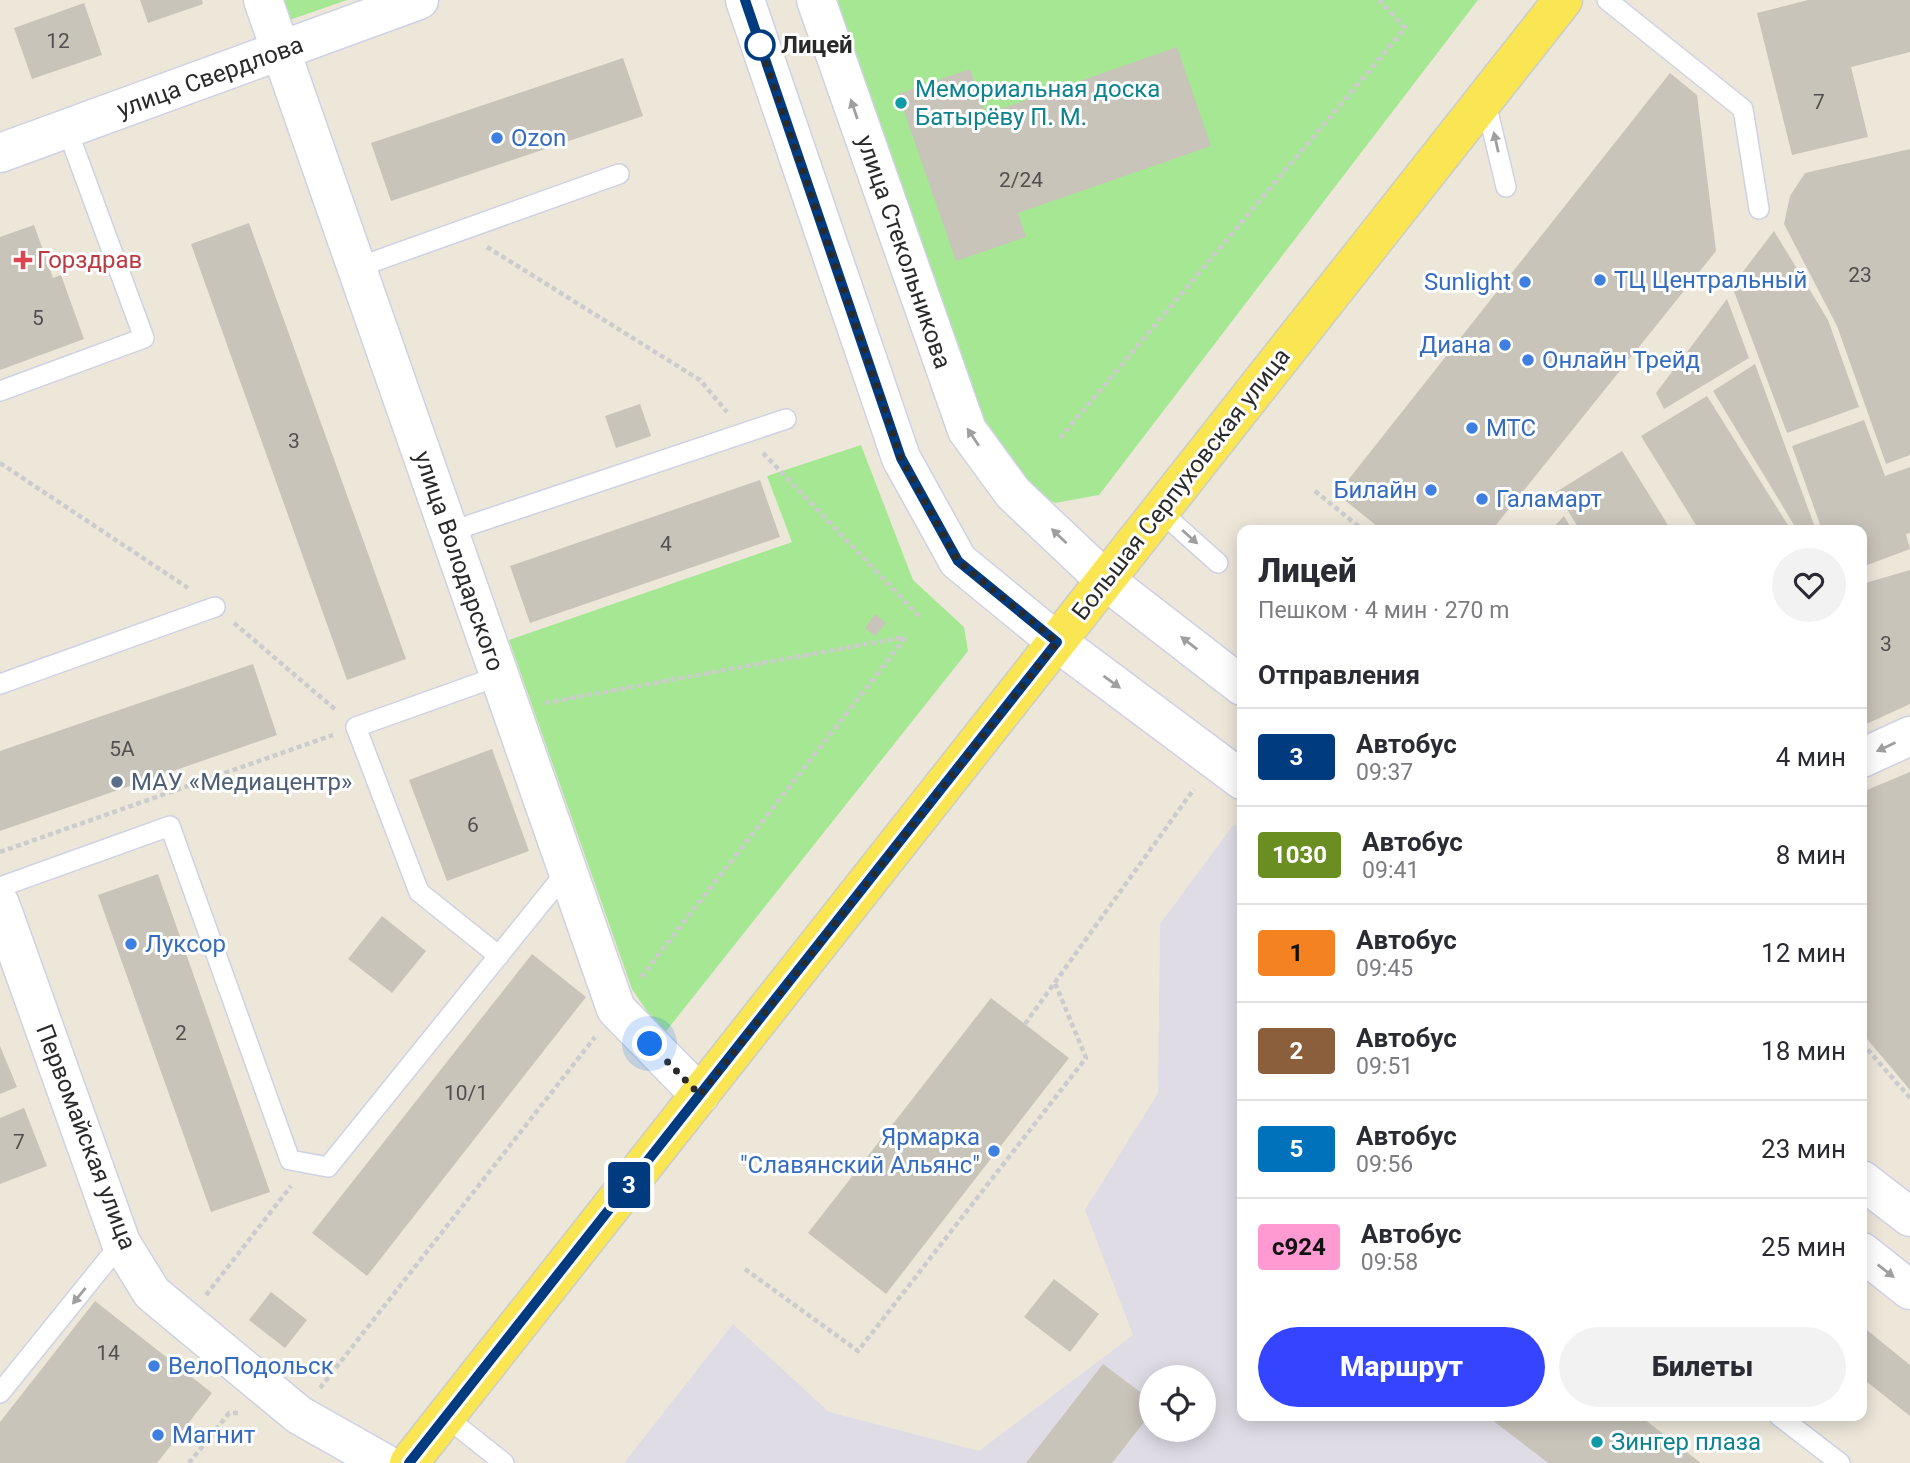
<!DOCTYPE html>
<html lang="ru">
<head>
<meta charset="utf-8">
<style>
  body { margin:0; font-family:Roboto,sans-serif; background:#f2f2f3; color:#2b2b33; height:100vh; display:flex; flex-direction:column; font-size:26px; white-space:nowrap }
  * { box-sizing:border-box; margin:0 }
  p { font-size:23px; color:#7c7c81 }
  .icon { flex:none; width:38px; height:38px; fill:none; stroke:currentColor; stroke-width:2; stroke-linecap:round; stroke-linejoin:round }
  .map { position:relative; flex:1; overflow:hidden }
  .sheet { position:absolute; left:1237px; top:525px; width:630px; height:896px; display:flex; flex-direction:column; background:#fff; border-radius:14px; box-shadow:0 4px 18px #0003 }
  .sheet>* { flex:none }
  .badge { padding:0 14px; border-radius:5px; font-size:24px; line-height:46px }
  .fabs { position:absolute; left:1139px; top:1365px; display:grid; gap:14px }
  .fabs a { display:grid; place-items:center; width:77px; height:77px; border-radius:50%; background:#fff; box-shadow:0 4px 18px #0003; font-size:35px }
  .you { position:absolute; width:35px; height:35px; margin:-18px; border:5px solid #fff; border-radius:50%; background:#1a73e8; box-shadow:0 0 0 10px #1a73e833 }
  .map>.badge { position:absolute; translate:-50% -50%; box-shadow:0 0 0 4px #fff }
  h2 { padding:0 21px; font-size:26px; line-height:63px }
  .round { display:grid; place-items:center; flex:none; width:74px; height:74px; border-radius:37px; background:#f2f2f3 }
  .summary { display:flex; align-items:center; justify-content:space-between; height:119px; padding:0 21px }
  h1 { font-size:33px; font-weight:800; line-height:52px }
  .button { display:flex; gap:14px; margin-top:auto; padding:14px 21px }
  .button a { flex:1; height:80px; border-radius:42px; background:#3545ff; color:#fff; font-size:28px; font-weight:800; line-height:80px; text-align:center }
  .button a+a { background:#f2f2f3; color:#2b2b33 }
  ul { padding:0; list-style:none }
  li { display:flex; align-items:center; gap:21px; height:98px; padding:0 21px; border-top:2px solid #e1e1e2 }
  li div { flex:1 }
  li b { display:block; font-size:26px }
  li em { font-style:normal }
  li .badge { min-width:77px; font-weight:700; text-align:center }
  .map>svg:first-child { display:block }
  .industrial { fill:#dfdce5; fill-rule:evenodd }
  .green { fill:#a6e793 }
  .building { fill:#c8c4ba }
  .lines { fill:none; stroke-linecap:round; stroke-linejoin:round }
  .lane-casing { stroke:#cfd1e4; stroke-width:22 }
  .street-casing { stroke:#cfd1e4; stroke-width:41 }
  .secondary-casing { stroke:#cfd1e4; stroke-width:41 }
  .primary-casing { stroke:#ccc; stroke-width:41 }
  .path { stroke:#ccc; stroke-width:4.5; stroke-dasharray:5 3.5; stroke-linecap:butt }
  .lane { stroke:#fff; stroke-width:19 }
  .street { stroke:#fff; stroke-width:38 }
  .secondary { stroke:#fff; stroke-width:38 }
  .primary { stroke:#fae552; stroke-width:38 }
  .oneway { fill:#9f9f9f }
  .line-casing { stroke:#fff; stroke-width:16 }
  .line { stroke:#003b80; stroke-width:10 }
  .walk { stroke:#2a2a2a; stroke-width:7; stroke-dasharray:0 12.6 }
  .stop-dot { fill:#fff; stroke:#003b80; stroke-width:3.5 }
  .culture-dot { fill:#0f9aa8; stroke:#fff; stroke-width:2.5 }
  .shop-dot { fill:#3f7fe0; stroke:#fff; stroke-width:2.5 }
  .health-dot { fill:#e0444e; stroke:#fff; stroke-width:2.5 }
  .service-dot { fill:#5c6f8a; stroke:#fff; stroke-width:2.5 }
  .labels { text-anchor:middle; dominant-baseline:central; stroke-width:6; stroke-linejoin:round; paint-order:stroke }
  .number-label { font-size:21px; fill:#52504e }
  .stop-label { font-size:24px; font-weight:bold; fill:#2a2a2a; stroke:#fff; text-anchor:start }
  .street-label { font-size:24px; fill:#2a2a2a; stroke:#fff }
  .culture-label { font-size:24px; fill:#0d838f; stroke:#fff; text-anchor:start }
  .shop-label { font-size:24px; fill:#366cbe; stroke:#fff; text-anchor:start }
  .health-label { font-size:24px; fill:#be3a42; stroke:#fff; text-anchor:start }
  .service-label { font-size:24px; fill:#4e5e75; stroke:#fff; text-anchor:start }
</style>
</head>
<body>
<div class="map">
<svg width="1910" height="1463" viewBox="0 0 1910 1463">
  <rect width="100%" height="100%" fill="#ede7da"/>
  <path class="industrial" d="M1234 824 1242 830V1416H1495L1492 1420 1548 1463H624L733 1324 829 1412 979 1451 1133 1335 1085 1210 1158 1093 1160 924ZM1152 1377H1204V1430H1152Z"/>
  <path class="green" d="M270 0H347L278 24Z
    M832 0H1478L1099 495 1055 503 1020 484 958 371Z
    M861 445 913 580 964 627 968 651 663 1035 632 989 509 640 792 542 767 476Z"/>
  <path class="building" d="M140 0H202L203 4 148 23Z
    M1808 0H1910V52L1851 67 1868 137 1792 155 1757 13Z
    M84 3 102 55 32 79 14 28Z
    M1177 47 1211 146 1018 213 1026 237 956 261 898 94 970 69 986 114Z
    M623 58 643 116 391 201 371 143Z
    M1670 73 1697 95 1716 251 1492 530H1382L1337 494Z
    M1910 149V455L1886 464 1837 326 1784 224 1790 196 1805 173Z
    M249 223 406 659 347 680 191 244Z
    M34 225 53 278 61 275 84 339 0 370V237Z
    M1774 231 1828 320 1859 407 1787 433 1732 286Z
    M1727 299 1749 358 1664 409 1656 393Z
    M1755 364 1816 530H1797L1713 391Z
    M1707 396 1791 530H1699L1641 436Z
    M640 404 651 436 616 448 605 416Z
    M1864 420 1885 476 1910 467V533L1906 534 1910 549 1862 567V530H1822L1792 446Z
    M1622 451 1671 530H1580L1556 492Z
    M760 480 780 537 530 623 510 566Z
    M1564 516 1572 530H1551Z
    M1910 570V704L1862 726V584Z
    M875 614 886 623 875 636 865 628Z
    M253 664 277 735 0 831V751Z
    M492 749 529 851 447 881 409 780Z
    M1910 772V1090L1862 1033V792Z
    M158 874 270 1192 211 1212 98 895Z
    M382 916 426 951 392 993 348 959Z
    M532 954 586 997 367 1276 312 1233Z
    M991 998 1069 1058 886 1294 808 1233Z
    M0 1046 17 1087 0 1094Z
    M24 1108 47 1166 0 1184V1118Z
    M1054 1279 1099 1314 1070 1352 1024 1317Z
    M271 1292 307 1320 285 1348 249 1320Z
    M95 1301 212 1393 157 1463H0V1422Z
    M1862 1326 1910 1365V1416L1862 1378Z
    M1103 1364 1152 1401V1412L1112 1463H1026Z
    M1495 1416H1640L1701 1463H1548L1492 1420Z"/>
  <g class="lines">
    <defs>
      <path id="lane" d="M1607 0 1743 109 1759 209
        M1485 99 1506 187
        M356 268 619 174
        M0 391 144 338 67 129
        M1161 512 1218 563
        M449 532 786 419
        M0 684 215 607
        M0 887 170 826 290 1160 328 1167 567 871
        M499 956 419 892 356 727 499 676
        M0 1393 121 1243
        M445 1416 504 1463
        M1779 1416 1840 1463"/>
      <path id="street" d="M263 0 616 1009 700 1095
        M1862 758 1910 736
        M0 904 121 1243 152 1293 299 1415 384 1463"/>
      <path id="secondary" d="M745 0 901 458 958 561 1057 642 1242 780
        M816 0 967 430 1013 493 1105 580 1242 686
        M0 153 419 0
        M1862 1180 1910 1217
        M1862 1252 1910 1290"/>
      <path id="primary" d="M409 1463 1563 0"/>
    </defs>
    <use href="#lane" class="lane-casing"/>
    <use href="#street" class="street-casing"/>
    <use href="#secondary" class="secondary-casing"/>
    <use href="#primary" class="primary-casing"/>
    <path class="path" d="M487 247 700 380 727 412
      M1060 438 1405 28 1379 0
      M763 453 920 617
      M0 463 188 588
      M1315 491 1363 530
      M234 623 337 711
      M545 703 905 637
      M0 852 333 735
      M641 977 906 637
      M1025 1024 1194 789
      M1862 1043 1910 1098
      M745 1269 858 1351 1086 1058 1055 983
      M206 1295 291 1186
      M320 1388 595 1037
      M189 1463 229 1413H241"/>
    <use href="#lane" class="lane"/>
    <use href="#street" class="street"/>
    <use href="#secondary" class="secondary"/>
    <use href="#primary" class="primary"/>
  </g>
  <defs><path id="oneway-solid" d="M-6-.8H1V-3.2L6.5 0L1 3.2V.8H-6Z" transform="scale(1.75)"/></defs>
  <g class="oneway">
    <use href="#oneway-solid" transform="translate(854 109) rotate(-109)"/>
    <use href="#oneway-solid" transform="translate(1496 142) rotate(-103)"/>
    <use href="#oneway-solid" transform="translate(973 437) rotate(-124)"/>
    <use href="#oneway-solid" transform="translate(1059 536) rotate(-136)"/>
    <use href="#oneway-solid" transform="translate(1190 537) rotate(42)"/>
    <use href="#oneway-solid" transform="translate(1189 643) rotate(-142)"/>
    <use href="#oneway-solid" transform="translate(1112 682) rotate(36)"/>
    <use href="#oneway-solid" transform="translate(1886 747) rotate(155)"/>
    <use href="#oneway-solid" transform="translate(1886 1271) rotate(38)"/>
    <use href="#oneway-solid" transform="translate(79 1296) rotate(129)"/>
  </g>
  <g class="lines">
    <defs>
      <path id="line" d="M409 1463 1057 642 958 561 901 458 745 0"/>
    </defs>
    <use href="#line" class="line-casing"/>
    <use href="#line" class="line"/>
    <path class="walk" d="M650 1044 700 1095 1057 642 958 561 901 458 760 45"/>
  </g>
  <circle class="stop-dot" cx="760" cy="45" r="14"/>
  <g class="culture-dot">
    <circle cx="901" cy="103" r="7"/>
    <circle cx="1597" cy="1442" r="7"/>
  </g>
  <g class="shop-dot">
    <circle cx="497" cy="138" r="7"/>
    <circle cx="1600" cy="280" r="7"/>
    <circle cx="1525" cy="282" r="7"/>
    <circle cx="1505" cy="345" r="7"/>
    <circle cx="1528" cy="360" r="7"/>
    <circle cx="1472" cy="428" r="7"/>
    <circle cx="1431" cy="490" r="7"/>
    <circle cx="1482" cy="499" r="7"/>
    <circle cx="131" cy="944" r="7"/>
    <circle cx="994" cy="1151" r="7"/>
    <circle cx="154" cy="1366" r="7"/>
    <circle cx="158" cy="1435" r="7"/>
  </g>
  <path class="health-dot" d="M19.5 249.5h7v7h7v7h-7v7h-7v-7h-7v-7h7z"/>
  <circle class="service-dot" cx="117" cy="782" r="7"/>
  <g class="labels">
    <g class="number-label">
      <text x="58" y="41">12</text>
      <text x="1819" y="102">7</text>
      <text x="1021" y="180">2/24</text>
      <text x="1860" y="275">23</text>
      <text x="38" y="318">5</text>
      <text x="294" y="441">3</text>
      <text x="666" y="544">4</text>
      <text x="1886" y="644">3</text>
      <text x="122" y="749">5А</text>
      <text x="473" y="825">6</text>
      <text x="181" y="1033">2</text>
      <text x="466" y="1093">10/1</text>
      <text x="19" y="1142">7</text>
      <text x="108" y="1353">14</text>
    </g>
    <g class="stop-label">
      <text x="781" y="45">Лицeй</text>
    </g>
    <g class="street-label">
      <text transform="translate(210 77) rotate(-20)">улица Свердлова</text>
      <text transform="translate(904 252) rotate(71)">улица Стекольникова</text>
      <text transform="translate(1181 484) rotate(-52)">Большая Серпуховская улица</text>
      <text transform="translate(459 561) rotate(71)">улица Володарского</text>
      <text transform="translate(86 1137) rotate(69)">Первомайская улица</text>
    </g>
    <g class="culture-label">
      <text x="915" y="89">Мемориальная доска<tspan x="915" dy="28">Батырёву П. М.</tspan></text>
      <text x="1611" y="1442">Зингер плаза</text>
    </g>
    <g class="shop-label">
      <text x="511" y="138">Ozon</text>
      <text x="1614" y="280">ТЦ Центральный</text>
      <text x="1511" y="282" text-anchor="end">Sunlight</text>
      <text x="1491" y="345" text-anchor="end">Диана</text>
      <text x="1542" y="360">Онлайн Трейд</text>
      <text x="1486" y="428">МТС</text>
      <text x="1417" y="490" text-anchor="end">Билайн</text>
      <text x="1496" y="499">Галамарт</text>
      <text x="145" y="944">Луксор</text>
      <text x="980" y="1137" text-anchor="end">Ярмарка<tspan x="980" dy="28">"Славянский Альянс"</tspan></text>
      <text x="168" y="1366">ВелоПодольск</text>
      <text x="172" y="1435">Магнит</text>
    </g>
    <g class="health-label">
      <text x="37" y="260">Горздрав</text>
    </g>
    <g class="service-label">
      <text x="131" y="782">МАУ «Медиацентр»</text>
    </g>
  </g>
</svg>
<div class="fabs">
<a><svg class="icon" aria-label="locate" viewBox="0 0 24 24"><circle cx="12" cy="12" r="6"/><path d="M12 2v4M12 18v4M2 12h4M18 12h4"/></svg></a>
</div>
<div class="you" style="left:650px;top:1044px"></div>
<b class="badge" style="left:629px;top:1185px;background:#003b80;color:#fff">3</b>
<section class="sheet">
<div class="summary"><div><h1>Лицeй</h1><p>Пешком · 4 мин · 270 m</p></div><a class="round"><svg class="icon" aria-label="heart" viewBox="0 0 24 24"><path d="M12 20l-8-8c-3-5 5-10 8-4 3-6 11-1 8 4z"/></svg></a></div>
<h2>Отправления</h2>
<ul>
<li><span class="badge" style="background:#003b80;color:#fff">3</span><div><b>Автобус</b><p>09:37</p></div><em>4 мин</em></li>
<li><span class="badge" style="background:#6b8e23;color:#fff">1030</span><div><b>Автобус</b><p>09:41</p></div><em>8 мин</em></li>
<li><span class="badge" style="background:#f58220;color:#111">1</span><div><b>Автобус</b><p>09:45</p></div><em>12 мин</em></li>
<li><span class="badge" style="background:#8b5e3c;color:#fff">2</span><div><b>Автобус</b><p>09:51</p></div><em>18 мин</em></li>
<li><span class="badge" style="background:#0072bc;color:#fff">5</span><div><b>Автобус</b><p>09:56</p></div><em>23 мин</em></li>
<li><span class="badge" style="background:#ff9ad2;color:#111">с924</span><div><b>Автобус</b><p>09:58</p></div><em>25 мин</em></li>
</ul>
<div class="button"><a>Маршрут</a><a>Билеты</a></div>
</section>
</div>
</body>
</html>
